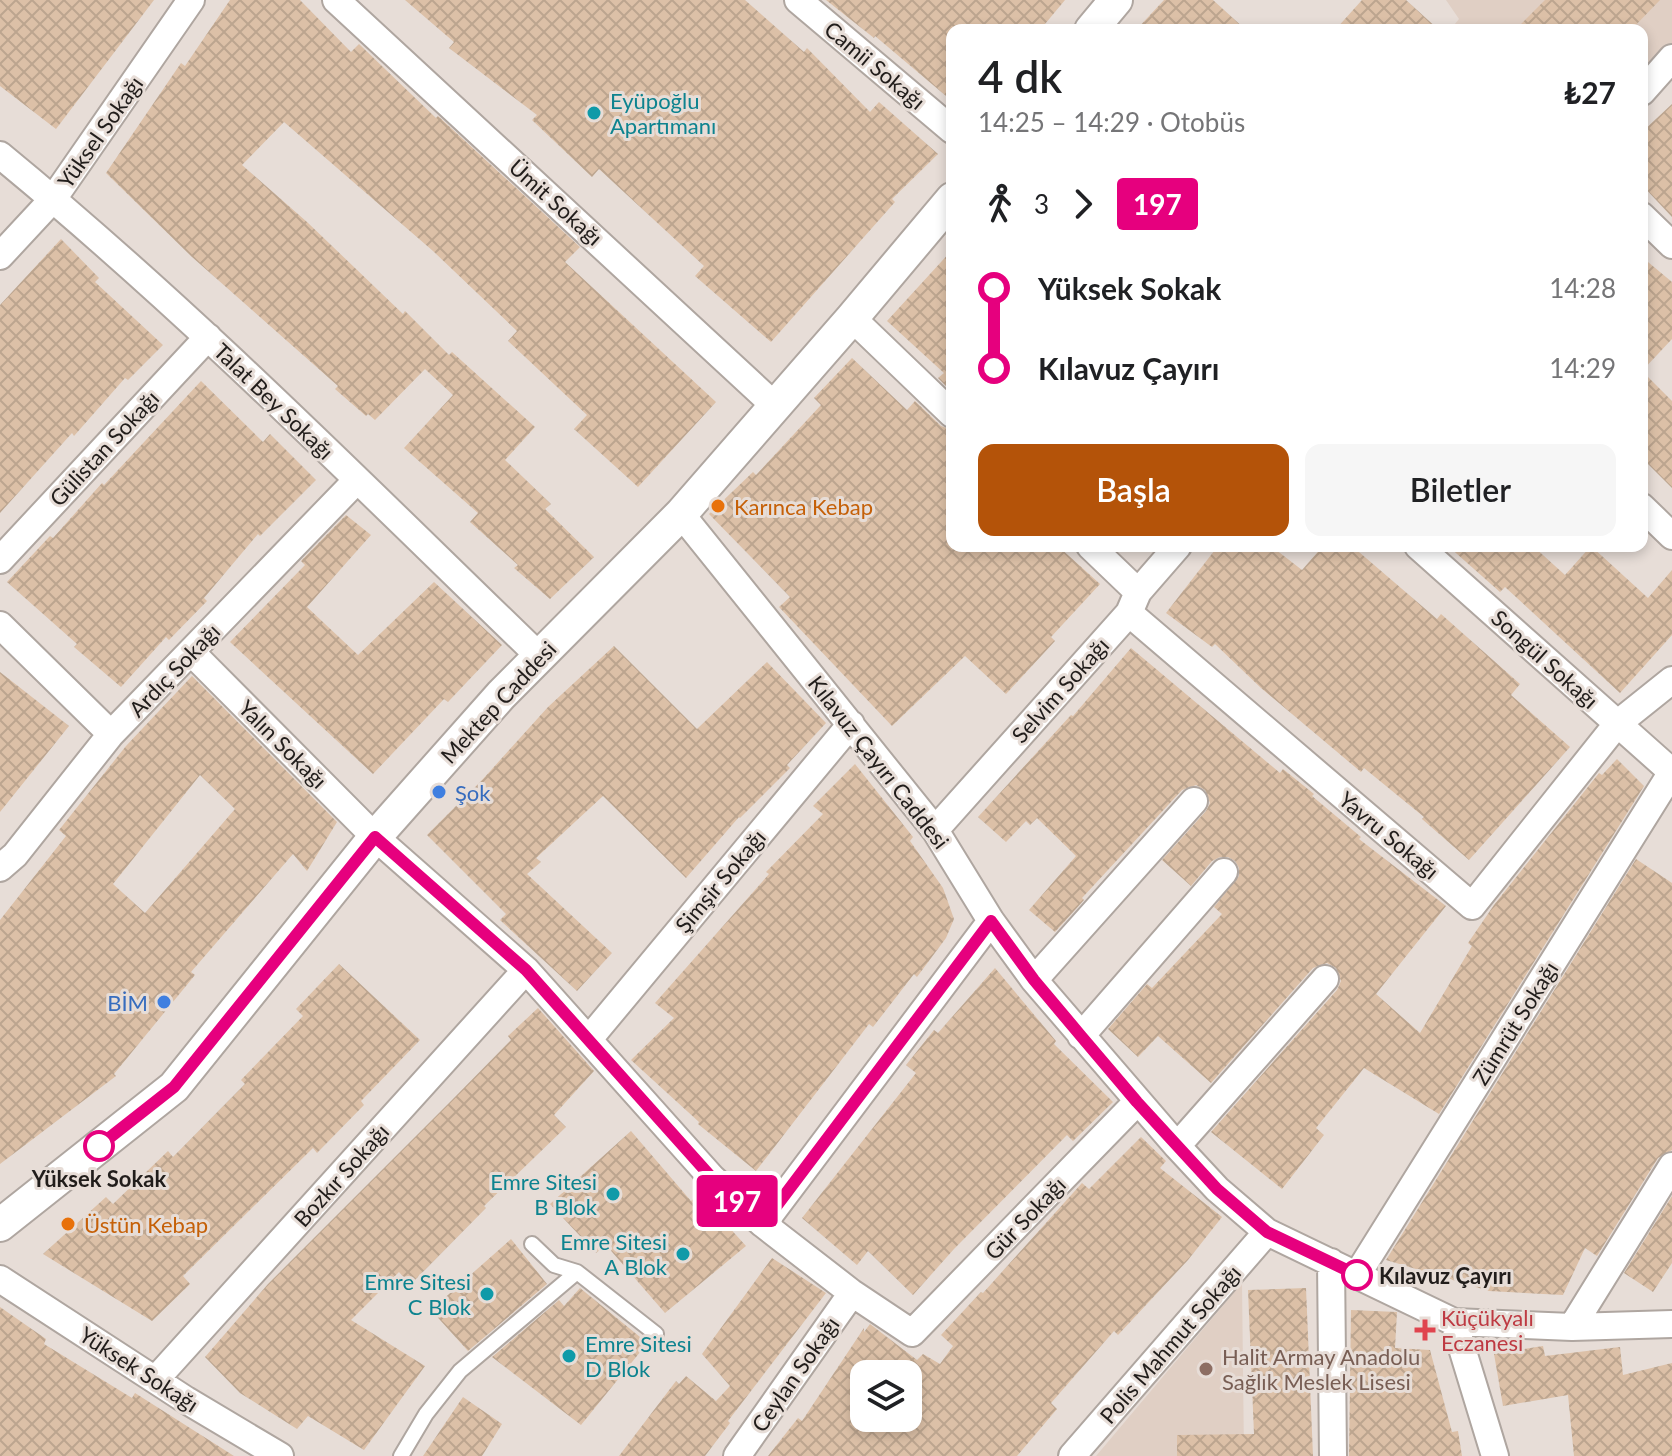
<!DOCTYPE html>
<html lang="tr">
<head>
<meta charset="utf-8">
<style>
  body { margin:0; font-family:Lato,sans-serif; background:#f6f6f6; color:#202124; height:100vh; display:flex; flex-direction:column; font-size:30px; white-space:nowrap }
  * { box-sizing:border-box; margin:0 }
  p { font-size:26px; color:#757577 }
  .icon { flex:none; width:44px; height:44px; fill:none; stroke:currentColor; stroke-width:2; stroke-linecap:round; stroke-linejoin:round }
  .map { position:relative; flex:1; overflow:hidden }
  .drawer { position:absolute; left:946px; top:24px; width:702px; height:528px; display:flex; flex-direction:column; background:#fff; border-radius:16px; box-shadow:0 4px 12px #0003 }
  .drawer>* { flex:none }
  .badge { padding:0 16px; border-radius:6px; font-size:28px; line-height:52px }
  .tools { position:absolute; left:850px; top:1360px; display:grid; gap:16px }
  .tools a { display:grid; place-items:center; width:72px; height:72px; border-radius:16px; background:#fff; box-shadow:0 4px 12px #0003; font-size:40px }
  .map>.badge { position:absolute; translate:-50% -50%; box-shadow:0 0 0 4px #fff }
  .legs { display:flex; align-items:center; gap:12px; height:88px; padding:0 32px; font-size:26px }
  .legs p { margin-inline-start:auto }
  .summary { display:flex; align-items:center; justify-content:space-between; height:136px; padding:0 32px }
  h1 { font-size:44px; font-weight:600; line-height:60px }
  .action { display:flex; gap:16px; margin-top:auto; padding:16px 32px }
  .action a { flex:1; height:92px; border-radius:16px; background:#b45309; color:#fff; font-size:32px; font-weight:600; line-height:92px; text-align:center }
  .action a+a { background:#f6f6f6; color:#202124 }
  ul { padding:0 32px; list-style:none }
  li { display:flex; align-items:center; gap:28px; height:80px; font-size:30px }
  li i { display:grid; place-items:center; width:12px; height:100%; margin:0 10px; background:currentColor }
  li i::after { content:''; width:20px; height:20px; margin:-10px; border:6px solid; border-radius:50%; background:#fff }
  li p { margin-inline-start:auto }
  li:first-child i { background:linear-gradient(#0000 50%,currentColor 0) }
  li:last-child i { background:linear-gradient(currentColor 50%,#0000 0) }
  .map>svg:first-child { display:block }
  .built { fill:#e0cfc4 }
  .building { fill:url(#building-cross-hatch); fill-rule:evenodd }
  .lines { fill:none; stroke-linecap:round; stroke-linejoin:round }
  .service-casing { stroke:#afa6a0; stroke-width:18 }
  .minor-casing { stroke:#afa6a0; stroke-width:30 }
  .tertiary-casing { stroke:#afa6a0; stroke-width:36 }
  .service { stroke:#fff; stroke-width:14 }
  .minor { stroke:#fff; stroke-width:26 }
  .tertiary { stroke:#fff; stroke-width:32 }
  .line-1-casing { stroke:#fff; stroke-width:18 }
  .line-1 { stroke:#e6007e; stroke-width:12 }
  .culture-dot { fill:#0f9aa8; stroke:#e7ddd7; stroke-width:3 }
  .food-dot { fill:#e8710a; stroke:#e7ddd7; stroke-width:3 }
  .shop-dot { fill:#3f7fe0; stroke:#e7ddd7; stroke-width:3 }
  .stop-1-dot { fill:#fff; stroke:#e6007e; stroke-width:4 }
  .health-dot { fill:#e0444e; stroke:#e7ddd7; stroke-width:3 }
  .education-dot { fill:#8d6e63; stroke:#e7ddd7; stroke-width:3 }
  .labels { text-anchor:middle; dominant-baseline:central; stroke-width:6; stroke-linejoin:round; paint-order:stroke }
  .street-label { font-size:22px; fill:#211d1b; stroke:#e7ddd7 }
  .culture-label { font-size:22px; fill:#0d838f; stroke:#e7ddd7; text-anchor:end }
  .food-label { font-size:22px; fill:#c56008; stroke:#e7ddd7; text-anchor:start }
  .shop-label { font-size:22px; fill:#366cbe; stroke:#e7ddd7; text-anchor:start }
  .stop-label { font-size:22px; font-weight:bold; fill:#211d1b; stroke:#e7ddd7 }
  .health-label { font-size:22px; fill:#be3a42; stroke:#e7ddd7; text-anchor:start }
  .education-label { font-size:22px; fill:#785e54; stroke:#e7ddd7; text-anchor:start }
</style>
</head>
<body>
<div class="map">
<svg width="1672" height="1456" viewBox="0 0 1672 1456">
  <defs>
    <pattern id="building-cross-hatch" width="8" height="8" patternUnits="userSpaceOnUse" patternTransform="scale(2)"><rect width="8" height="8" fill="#dcc0a7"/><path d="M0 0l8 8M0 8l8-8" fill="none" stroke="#bca58f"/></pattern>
  </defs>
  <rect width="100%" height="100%" fill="#e7ddd7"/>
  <path class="built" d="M1446 0H1672V46L1642 78V30H1450L1459 19Z
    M1242 1283 1244 1456H1096Z"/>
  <path class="building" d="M0 0H154L56 129 0 86Z
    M230 0H300L351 52 359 44 436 118 438 116 580 247 565 262 716 402 638 487 574 429 587 415 508 341 517 331 433 251 284 122 242 165 307 222 403 314 405 311 449 355 452 352 535 427 505 460 551 504 545 509 594 557 550 599 514 568 518 565 470 522 478 513 404 448 453 395 425 369 375 420 368 414 366 416 335 389 338 386 192 257 106 173 181 63 185 66Z
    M405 0H745L804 52 807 48 870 112 879 102 938 154 892 199 895 202 771 342 695 276 704 266 599 169 592 177 532 120 537 115 449 48 454 42Z
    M826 0H1065L1040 30H952V101L875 36 874 38Z
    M1164 0H1213L1246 30H1136Z
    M1362 0H1406L1439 30H1335Z
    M1545 0H1660L1631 30H1515Z
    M1672 104V217L1642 185V132Z
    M61 239 99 278 95 282 163 345 128 380 125 378 74 436 72 433 0 513V305Z
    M952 250V392L938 378 944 373 887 321Z
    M1642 257 1672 282V339L1642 371 1672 401V488L1642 458Z
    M852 358 907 410 915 401 941 426 952 430V546H1058L1100 584 1051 637 1055 641 1006 694 965 656 892 726 779 607 790 597 709 514 753 472 756 475 821 405 814 398Z
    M201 381 263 442 270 434 316 480 260 536 258 534 204 598 207 601 169 640 166 637 121 687 74 647 77 644 7 582 50 536 53 538 102 483 104 485Z
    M346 515 371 535 307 607 358 655 434 582 502 645 448 702 444 699 373 774 230 642 305 565 301 561Z
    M1218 546H1271L1302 570 1323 546H1352L1437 619 1441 614 1520 684 1511 695 1570 747 1469 860 1422 819 1424 817 1364 768 1361 772 1261 688 1215 644 1212 647 1166 613Z
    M1448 546H1533L1565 575 1591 546 1648 598 1672 570V635L1620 693 1505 587 1500 592Z
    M614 646 697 729 767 662 826 723 787 765 790 768 740 818 739 817 686 878 603 796 536 858 541 862 527 874 612 953 577 991 500 920 506 914 427 835 483 779 548 707Z
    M1131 648 1280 773 1283 769 1314 794 1312 796 1361 837 1359 839 1446 906 1376 994 1420 1033 1472 946 1468 943 1494 905 1599 773 1602 775 1617 759 1644 786 1439 1114 1364 1068 1316 1128 1324 1135 1282 1189 1211 1132 1337 990 1341 981 1336 968 1327 963 1313 968 1211 1083 1158 1036 1138 1057 1108 1029 1147 984 1152 988 1222 914 1214 907 1239 876V868L1235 861 1228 857H1220L1212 861 1191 886 1162 860 1206 811 1210 803 1205 790 1196 785 1182 790 1082 898 1084 900 1055 932 1029 910 1076 856 1037 818 1030 825 1026 821 1006 842 978 817 1071 715 1073 716Z
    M0 672 69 726 0 812Z
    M192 676 337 822 307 871 293 854 191 972 195 975 114 1074 116 1076 0 1164V920L66 836 59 830 126 746ZM200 775 235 809 145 913 113 884Z
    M855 764 913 837 910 841 943 888 954 919 946 938 917 977 914 974 873 1027 869 1024 756 1171 698 1124 699 1122 631 1060 674 1018 655 1003 769 874 766 872 823 814 813 806Z
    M1636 859 1672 883V1150L1658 1158 1597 1256 1585 1248 1563 1295 1489 1291 1386 1260Z
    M339 964 420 1040 361 1101 364 1105 317 1153 313 1148 183 1276 190 1284 152 1321 43 1254 106 1197 113 1204 168 1151 173 1157 245 1084 241 1080 303 1016 296 1009Z
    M995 968 1056 1041 1054 1044 1113 1102 1073 1141 1067 1135 954 1249 913 1295 868 1251 857 1265 802 1218 916 1073 906 1065 934 1030 938 1033Z
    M538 1008 594 1071 554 1115 566 1127 484 1206 486 1208 410 1285 399 1272 351 1320 425 1366 364 1450 308 1416 297 1429 240 1393 205 1357 268 1284 452 1100 511 1040 508 1036Z
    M631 1131 691 1201 699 1194 746 1246 665 1313 606 1245 596 1253 550 1204Z
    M1141 1137 1166 1161 1160 1168 1222 1217 1188 1260 1118 1335 1114 1331 1051 1403 1057 1409 1017 1456H768L798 1418 802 1421 864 1328V1332L870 1324 917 1360 923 1354 940 1364 953 1346 941 1335 981 1292 983 1293 1082 1183 1089 1189ZM864 1374H908V1418H864Z
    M1672 1196V1263L1653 1292 1624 1273Z
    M511 1239 547 1284 468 1351 431 1310Z
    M772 1258 826 1293 728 1421 730 1423 705 1456H619L676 1381 679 1384 686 1376 716 1401 730 1386 702 1354Z
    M580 1288 651 1346H645L581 1425 492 1357 559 1300 564 1306Z
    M1306 1288 1313 1456H1177V1435L1254 1434 1248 1290Z
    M0 1307 46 1339 44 1344 132 1398 135 1393 234 1456H0Z
    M1351 1310 1397 1312 1395 1348 1430 1350 1452 1432 1458 1431 1462 1456H1349Z
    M1543 1346 1545 1356 1620 1347 1623 1375 1672 1363V1456H1574L1568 1395 1503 1406 1494 1354Z
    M463 1397 502 1424 482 1456H423Z"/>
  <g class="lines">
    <defs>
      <path id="service" d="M532 1244 554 1265 577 1272 656 1334
        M401 1456 426 1414 460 1371 577 1272"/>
      <path id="minor" d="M336 0 774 405
        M798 0 952 130
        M1642 92 1672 58
        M0 155C190 311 363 486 539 656
        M1642 216 1672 245
        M0 256 53 199 191 0
        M852 318 952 414
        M1642 507 1672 536
        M681 514 935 830 991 921 1034 980 1177 1146 1217 1189 1267 1232 1454 1322 1572 1327 1672 1324
        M1090 546 1138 592
        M1418 546 1672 772
        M0 560 208 337
        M1129 613 1472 906 1617 724 1672 680
        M0 625 111 734
        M191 652 375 837 526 970 712 1178 763 1224 852 1293 912 1333 1137 1102
        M935 830 1129 613 1138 592 1178 546
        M0 868 15 855 111 734 357 480
        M1034 980 1194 801
        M1081 1036 1224 872
        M589 1039 851 724
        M1177 1146 1325 979
        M763 1224 991 921
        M1331 1262 1333 1456
        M1357 1275 1672 772
        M0 1279 186 1400 280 1456
        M1454 1322 1495 1456
        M1572 1327 1672 1166
        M156 1379 526 970
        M737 1456 852 1293
        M1072 1456 1267 1232"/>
      <path id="tertiary" d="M1091 30 1116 0
        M0 1225 174 1087 375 837 501 695 681 514 852 318 952 199"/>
    </defs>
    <use href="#service" class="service-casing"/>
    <use href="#minor" class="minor-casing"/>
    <use href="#tertiary" class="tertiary-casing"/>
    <use href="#service" class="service"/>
    <use href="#minor" class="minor"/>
    <use href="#tertiary" class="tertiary"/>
  </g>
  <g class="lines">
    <defs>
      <path id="line-1" d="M99 1146 174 1087 375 837 526 970 712 1178 763 1224 991 921 1034 980 1081 1036 1137 1102 1217 1189 1267 1232 1357 1275"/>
    </defs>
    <use href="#line-1" class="line-1-casing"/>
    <use href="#line-1" class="line-1"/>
  </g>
  <g class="culture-dot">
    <circle cx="594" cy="113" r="8"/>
    <circle cx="613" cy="1194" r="8"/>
    <circle cx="683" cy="1254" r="8"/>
    <circle cx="487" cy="1294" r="8"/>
    <circle cx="569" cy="1356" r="8"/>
  </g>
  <g class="food-dot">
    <circle cx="718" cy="506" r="8"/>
    <circle cx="68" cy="1224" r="8"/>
  </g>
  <g class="shop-dot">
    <circle cx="439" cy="792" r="8"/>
    <circle cx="164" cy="1002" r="8"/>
  </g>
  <g class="stop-1-dot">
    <circle cx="99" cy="1146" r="14"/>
    <circle cx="1357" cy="1275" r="14"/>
  </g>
  <path class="health-dot" d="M1421 1318h8v8h8v8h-8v8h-8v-8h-8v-8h8z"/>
  <circle class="education-dot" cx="1206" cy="1369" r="8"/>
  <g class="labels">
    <g class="street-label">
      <text transform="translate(875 65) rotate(40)">Camii Sokağı</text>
      <text transform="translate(100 132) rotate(-55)">Yüksel Sokağı</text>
      <text transform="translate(556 202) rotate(42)">Ümit Sokağı</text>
      <text transform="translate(274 401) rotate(44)">Talat Bey Sokağı</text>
      <text transform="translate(104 448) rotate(-47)">Gülistan Sokağı</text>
      <text transform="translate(1545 659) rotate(42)">Songül Sokağı</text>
      <text transform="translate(174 670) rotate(-46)">Ardıç Sokağı</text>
      <text transform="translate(1060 690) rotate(-48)">Selvim Sokağı</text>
      <text transform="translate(498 702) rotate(-47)">Mektep Caddesi</text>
      <text transform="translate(283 744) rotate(45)">Yalın Sokağı</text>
      <text transform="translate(879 762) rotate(52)">Kılavuz Çayırı Caddesi</text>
      <text transform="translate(1389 835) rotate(40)">Yavru Sokağı</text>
      <text transform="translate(720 881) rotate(-50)">Şimşir Sokağı</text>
      <text transform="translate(1515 1023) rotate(-58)">Zümrüt Sokağı</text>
      <text transform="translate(341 1175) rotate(-48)">Bozkır Sokağı</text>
      <text transform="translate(1025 1218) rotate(-46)">Gür Sokağı</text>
      <text transform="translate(1170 1344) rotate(-49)">Polis Mahmut Sokağı</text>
      <text transform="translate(139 1369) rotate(33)">Yüksek Sokağı</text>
      <text transform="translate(795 1374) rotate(-55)">Ceylan Sokağı</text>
    </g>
    <g class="culture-label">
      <text x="610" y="100" text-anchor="start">Eyüpoğlu<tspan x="610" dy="25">Apartımanı</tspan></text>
      <text x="597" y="1181">Emre Sitesi<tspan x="597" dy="25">B Blok</tspan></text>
      <text x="667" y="1241">Emre Sitesi<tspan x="667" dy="25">A Blok</tspan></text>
      <text x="471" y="1281">Emre Sitesi<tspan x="471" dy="25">C Blok</tspan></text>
      <text x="585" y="1343" text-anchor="start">Emre Sitesi<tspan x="585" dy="25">D Blok</tspan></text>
    </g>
    <g class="food-label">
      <text x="734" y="506">Karınca Kebap</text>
      <text x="84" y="1224">Üstün Kebap</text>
    </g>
    <g class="shop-label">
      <text x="455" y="792">Şok</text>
      <text x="148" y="1002" text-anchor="end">BİM</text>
    </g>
    <g class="stop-label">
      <text x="99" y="1178">Yüksek Sokak</text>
      <text x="1379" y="1275" text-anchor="start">Kılavuz Çayırı</text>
    </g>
    <g class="health-label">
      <text x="1441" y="1317">Küçükyalı<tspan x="1441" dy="25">Eczanesi</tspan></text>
    </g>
    <g class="education-label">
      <text x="1222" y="1356">Halit Armay Anadolu<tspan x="1222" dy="25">Sağlık Meslek Lisesi</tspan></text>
    </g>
  </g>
</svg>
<div class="tools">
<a><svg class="icon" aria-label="layers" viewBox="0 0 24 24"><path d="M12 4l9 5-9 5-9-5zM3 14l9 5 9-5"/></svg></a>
</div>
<b class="badge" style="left:737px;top:1201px;background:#e6007e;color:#fff">197</b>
<section class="drawer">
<div class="summary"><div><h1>4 dk</h1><p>14:25 – 14:29 · Otobüs</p></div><b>₺27</b></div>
<div class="legs"><svg class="icon" aria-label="walk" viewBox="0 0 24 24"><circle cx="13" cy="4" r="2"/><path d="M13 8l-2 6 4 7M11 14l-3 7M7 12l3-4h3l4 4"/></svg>3<svg class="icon" aria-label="forward" viewBox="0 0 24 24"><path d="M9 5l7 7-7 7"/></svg><b class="badge" style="background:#e6007e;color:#fff">197</b></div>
<ul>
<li><i style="color:#e6007e"></i><b>Yüksek Sokak</b><p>14:28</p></li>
<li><i style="color:#e6007e"></i><b>Kılavuz Çayırı</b><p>14:29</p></li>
</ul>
<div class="action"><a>Başla</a><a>Biletler</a></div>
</section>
</div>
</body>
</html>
